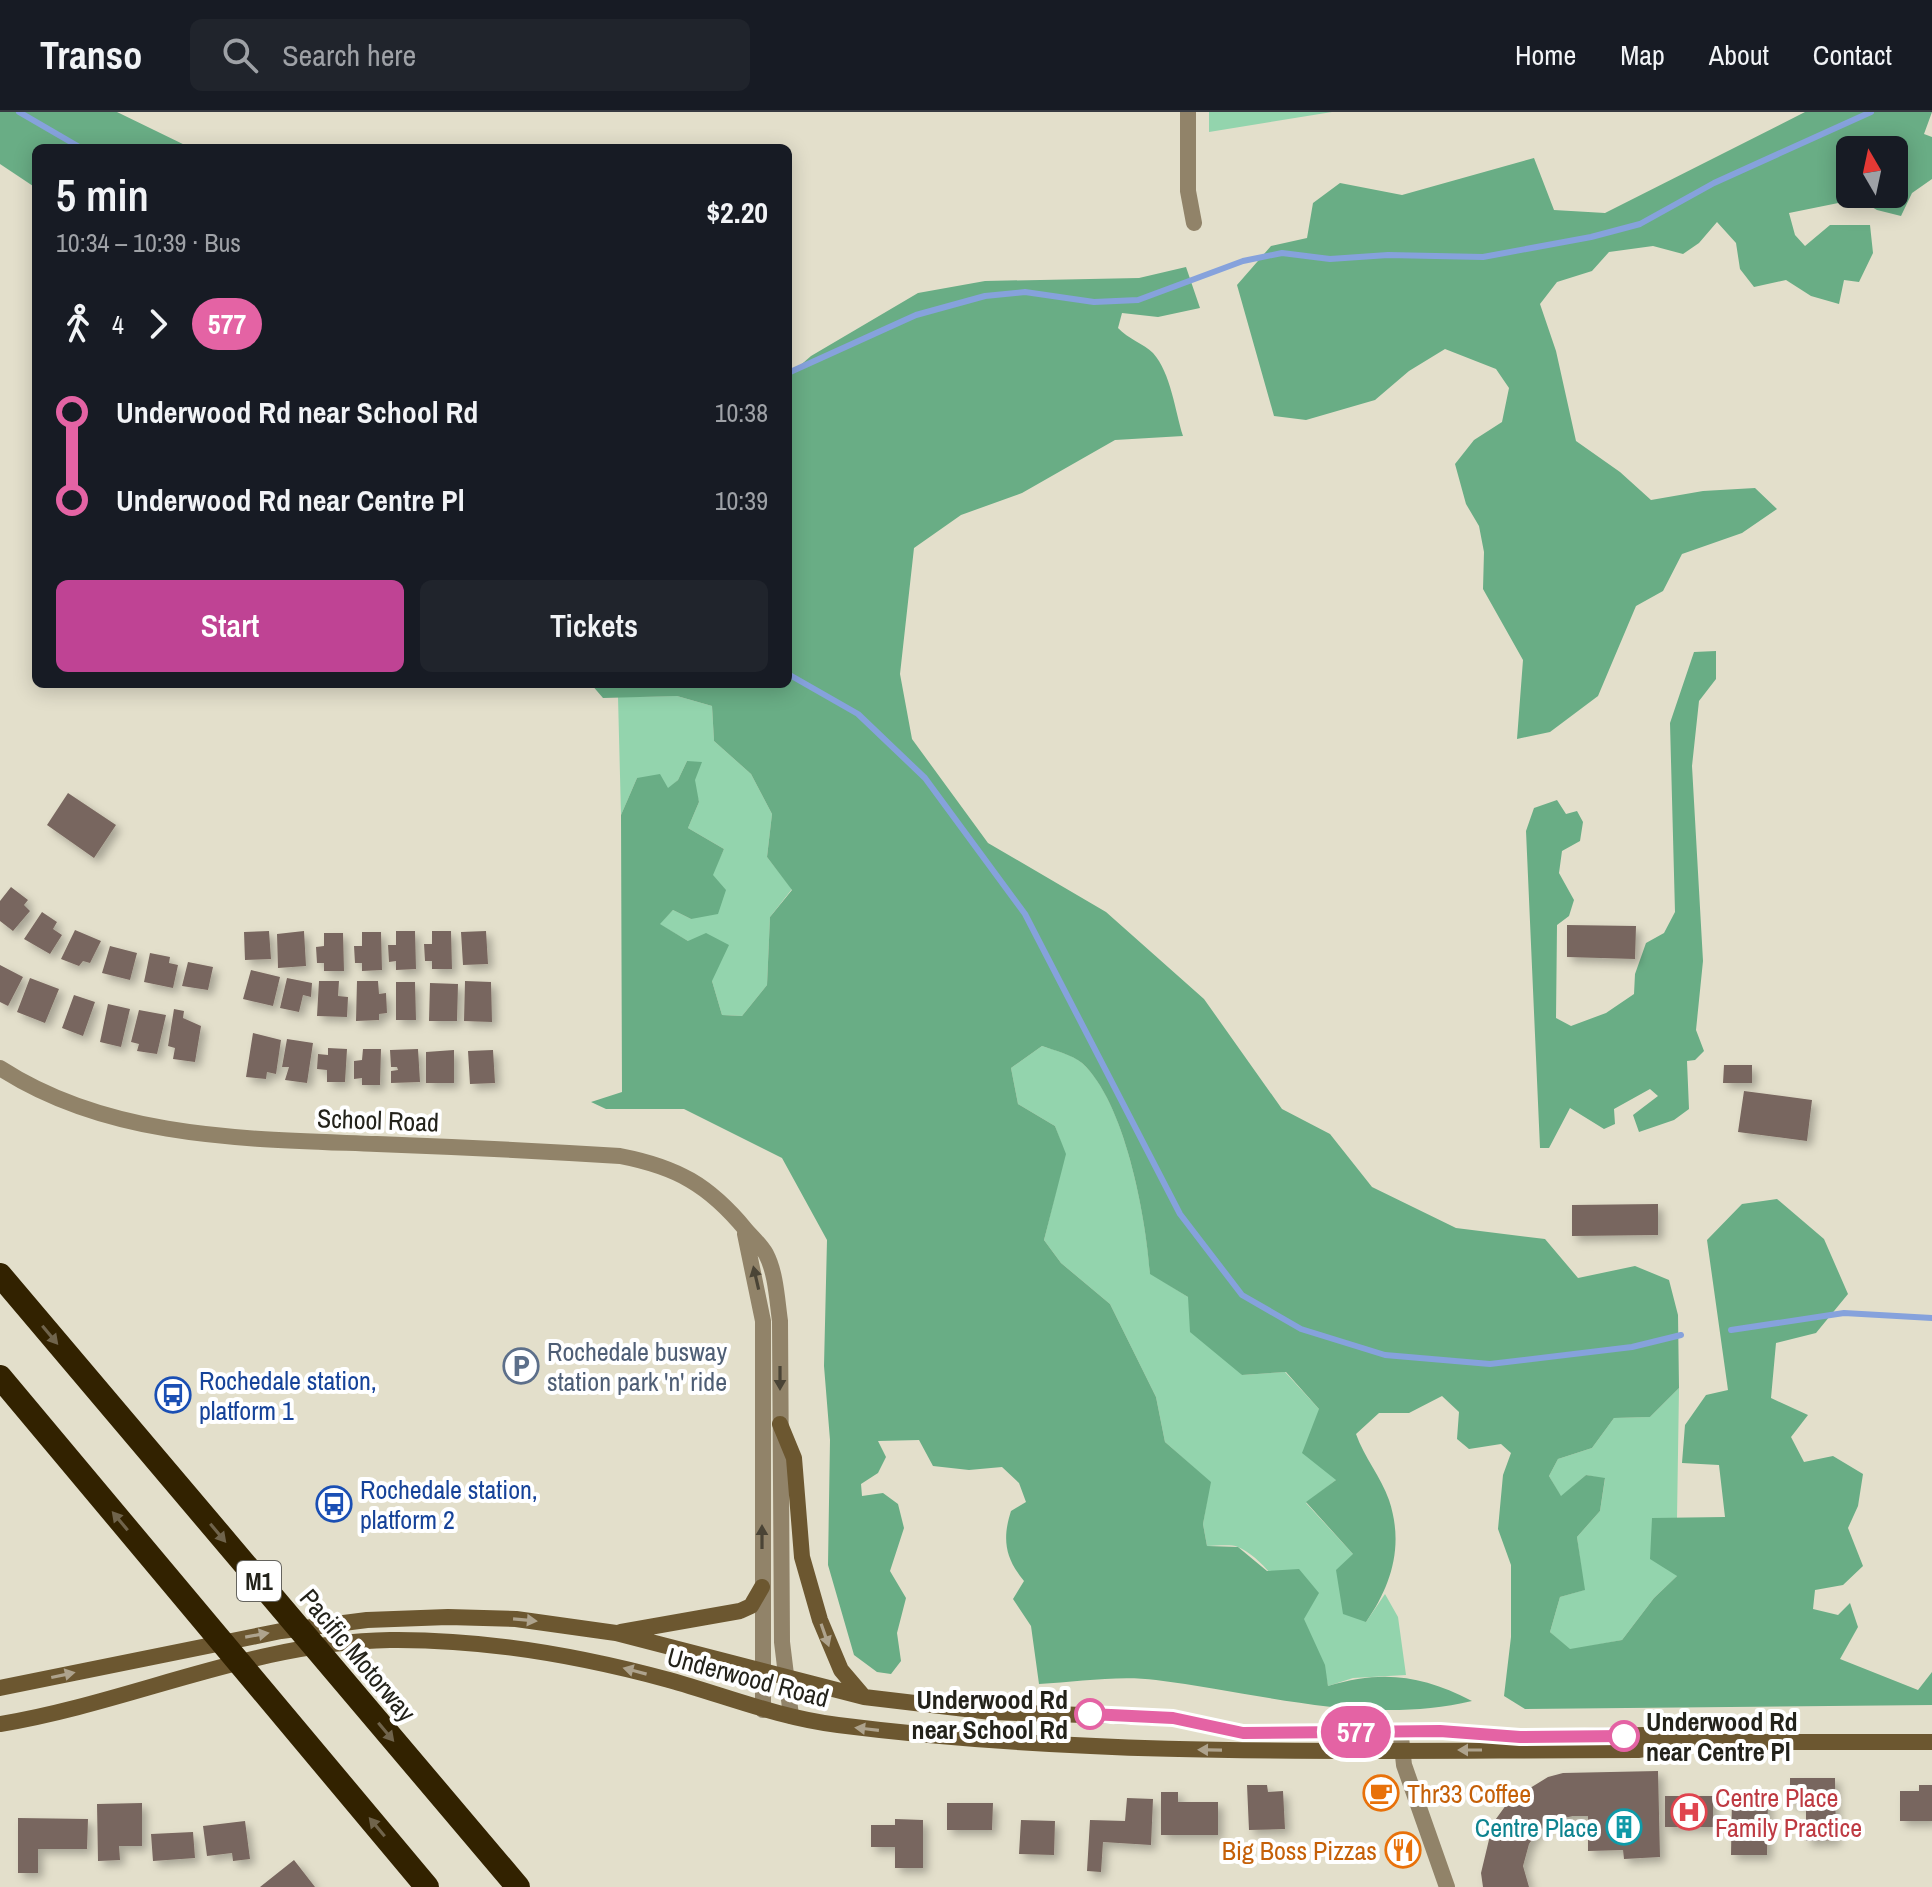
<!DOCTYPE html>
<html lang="en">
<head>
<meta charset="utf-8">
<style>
  body { margin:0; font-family:"Archivo Narrow",sans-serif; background:#20242c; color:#f1f3f6; height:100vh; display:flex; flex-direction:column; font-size:30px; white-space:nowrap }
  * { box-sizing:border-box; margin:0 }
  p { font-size:26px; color:#9ea1a6 }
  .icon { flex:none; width:44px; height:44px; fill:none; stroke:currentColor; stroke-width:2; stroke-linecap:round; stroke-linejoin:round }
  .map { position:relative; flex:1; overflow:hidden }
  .side { position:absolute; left:32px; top:32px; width:760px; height:544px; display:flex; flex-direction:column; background:#171b24; border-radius:12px; box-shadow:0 4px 20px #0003 }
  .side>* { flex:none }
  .badge { padding:0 16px; border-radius:26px; font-size:28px; line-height:52px }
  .needle { width:52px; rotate:351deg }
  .controls { position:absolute; left:1836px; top:24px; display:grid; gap:16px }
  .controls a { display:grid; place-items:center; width:72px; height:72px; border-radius:12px; background:#171b24; box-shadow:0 4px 20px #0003; font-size:40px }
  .map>.badge { position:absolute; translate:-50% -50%; box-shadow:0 0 0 4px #fff }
  .legs { display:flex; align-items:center; gap:12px; height:88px; padding:0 24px; font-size:26px }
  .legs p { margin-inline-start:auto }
  .overview { display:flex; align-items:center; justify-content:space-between; height:136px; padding:0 24px }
  h1 { font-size:44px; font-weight:600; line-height:60px }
  .action { display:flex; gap:16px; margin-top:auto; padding:16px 24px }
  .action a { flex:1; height:92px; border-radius:12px; background:#bf4394; color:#fff; font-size:32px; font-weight:600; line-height:92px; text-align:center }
  .action a+a { background:#20242c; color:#f1f3f6 }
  ul { padding:0 24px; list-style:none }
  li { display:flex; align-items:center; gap:28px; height:88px; font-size:30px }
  li i { display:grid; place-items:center; width:12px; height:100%; margin:0 10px; background:currentColor }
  li i::after { content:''; width:20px; height:20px; margin:-10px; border:6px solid; border-radius:50%; background:#171b24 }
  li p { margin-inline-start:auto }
  li:first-child i { background:linear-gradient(#0000 50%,currentColor 0) }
  li:last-child i { background:linear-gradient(currentColor 50%,#0000 0) }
  header { display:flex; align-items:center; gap:48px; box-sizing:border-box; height:112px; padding:0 40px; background:#171b24; border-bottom:2px solid #363941 }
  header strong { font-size:38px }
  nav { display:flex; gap:44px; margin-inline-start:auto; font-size:28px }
  .search { width:560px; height:72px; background:#20242c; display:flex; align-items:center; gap:20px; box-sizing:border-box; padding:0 28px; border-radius:12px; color:#9ea1a6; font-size:30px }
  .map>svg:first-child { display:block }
  .green { fill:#93d4ad }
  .forest { fill:#69ad85; fill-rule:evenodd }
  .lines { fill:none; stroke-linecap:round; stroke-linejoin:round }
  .stream { stroke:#86a2dc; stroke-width:6 }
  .building { fill:#78665e; filter:url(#shadow) }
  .minor { stroke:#918369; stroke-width:16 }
  .secondary { stroke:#6c5730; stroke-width:16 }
  .motorway { stroke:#322200; stroke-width:24 }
  .oneway { fill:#4a4436 }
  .oneway2 { fill:#70644c }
  .oneway3 { fill:#aea38d }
  .line-1-casing { stroke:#fff; stroke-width:18 }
  .line-1 { stroke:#e463a4; stroke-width:12 }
  .stop-1-dot { fill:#fff; stroke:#e463a4; stroke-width:4 }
  .labels { text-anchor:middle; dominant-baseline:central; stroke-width:8; stroke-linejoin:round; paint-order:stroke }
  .shield { fill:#fff; stroke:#65645f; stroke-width:2 }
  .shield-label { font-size:24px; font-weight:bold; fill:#23221a }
  .street-label { font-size:26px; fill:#23221a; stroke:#fff }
  .service-label { font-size:26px; fill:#4e5e75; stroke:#fff; text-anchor:start }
  .transit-label { font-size:26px; fill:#164399; stroke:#fff; text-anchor:start }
  .stop-label { font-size:26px; font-weight:bold; fill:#23221a; stroke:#fff; text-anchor:end }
  .food-label { font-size:26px; fill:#c56008; stroke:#fff; text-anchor:start }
  .health-label { font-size:26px; fill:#be3a42; stroke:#fff; text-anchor:start }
  .culture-label { font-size:26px; fill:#0d838f; stroke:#fff; text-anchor:end }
</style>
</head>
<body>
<header>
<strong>Transo</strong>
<div class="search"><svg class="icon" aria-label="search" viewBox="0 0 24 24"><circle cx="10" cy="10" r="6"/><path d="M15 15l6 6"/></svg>Search here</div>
<nav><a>Home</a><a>Map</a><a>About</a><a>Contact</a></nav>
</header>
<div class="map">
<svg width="1932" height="1775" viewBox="0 0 1932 1775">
  <defs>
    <filter id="shadow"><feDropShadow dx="5" dy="5" stdDeviation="4" flood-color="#0004"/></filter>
  </defs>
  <rect width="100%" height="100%" fill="#e3dfcb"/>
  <path class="green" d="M1209 0H1332L1209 20Z
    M677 584 712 594 714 629 751 662 772 702 767 745 792 777 770 805 767 873 742 904 722 903 712 869 688 829 659 812 673 798 691 807 724 737 688 716 699 690 687 649 678 668 668 677 637 666 621 703 618 585Z
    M1042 934C1053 938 1072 942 1082 951 1125 989 1146 1106 1150 1161L1188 1185 1242 1263 1285 1260 1319 1297 1336 1368 1306 1391 1353 1442 1366 1510 1385 1482 1398 1505 1406 1563 1353 1566 1328 1574C1323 1535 1276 1451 1238 1435 1231 1432 1216 1434 1207 1434L1203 1412 1210 1370 1165 1330 1156 1285 1110 1192 1061 1151 1044 1128 1065 1042 1055 1014 1018 992 1011 956Z
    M1679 1276 1677 1406H1652L1677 1464 1654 1486 1622 1528 1570 1538 1550 1520 1560 1485 1584 1478 1577 1425 1600 1399 1605 1367 1586 1363 1561 1385 1549 1364 1558 1347 1592 1336 1614 1306 1650 1305Z"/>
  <path class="forest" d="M0 0H117L191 36H36V76L0 52Z
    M1805 0H1932L1924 22 1932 25V67L1912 81 1901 104 1877 98 1858 87 1789 101 1795 123 1805 134 1830 113H1870L1873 141 1859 170 1844 168 1839 192 1811 184 1786 168 1754 175 1740 157 1736 131 1717 110 1699 131 1683 142 1653 134 1609 140 1592 159 1557 170 1540 192 1556 239 1576 329 1620 360 1651 388 1703 379 1755 376 1777 397 1742 421 1682 442 1663 479 1636 494 1598 584 1550 620 1517 627 1523 548 1483 477 1484 440 1479 414 1466 392 1455 352 1474 328 1502 310 1509 276 1496 257 1445 237 1409 259 1375 288 1306 308 1274 304 1237 173 1271 134 1307 126 1313 91 1340 71 1402 83 1534 46 1554 98 1605 101ZM1894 38V82H1850V38Z
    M1186 155 1200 196 1158 205 1122 201 1118 216C1128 227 1144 232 1153 241 1171 261 1175 299 1183 324L1115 328 1022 381 961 403 914 436 900 562 912 627 988 731 1106 800 1204 887 1282 997 1330 1022 1372 1075 1456 1116 1545 1127 1578 1166 1635 1154 1669 1168 1678 1203 1679 1276 1650 1305 1614 1306 1592 1336 1558 1347 1549 1364 1561 1384 1586 1363 1605 1366 1600 1399 1577 1425 1585 1478 1560 1485 1550 1520 1570 1537 1622 1528 1654 1486 1677 1464 1650 1447 1652 1406 1725 1405 1719 1353 1682 1351 1685 1313 1706 1283 1728 1278 1707 1128 1742 1092 1777 1087 1824 1127 1848 1182 1816 1221 1776 1231 1771 1286 1808 1303 1791 1325 1804 1350 1833 1344 1863 1362 1858 1394 1848 1416 1863 1454 1843 1473 1815 1478 1813 1497 1838 1503 1850 1491 1858 1515 1840 1547 1918 1578 1932 1560V1593L1525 1597 1504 1584 1511 1525V1453L1498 1417 1503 1363 1511 1341 1501 1332 1469 1337 1457 1327 1459 1300 1442 1284 1409 1301H1379L1356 1322C1364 1345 1381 1365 1389 1388 1404 1433 1392 1473 1366 1510L1343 1502 1336 1458 1353 1442 1306 1390 1336 1368 1302 1341 1319 1297 1286 1260 1242 1263 1190 1220 1188 1185 1150 1162C1146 1105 1125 990 1082 951 1073 943 1053 938 1042 934L1011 956 1018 992 1055 1014 1066 1042 1044 1128 1061 1151 1110 1192 1156 1285 1165 1330 1211 1370 1203 1412 1207 1434 1238 1435 1267 1459 1299 1457 1319 1481 1304 1507 1325 1553 1328 1574C1383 1558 1421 1563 1472 1589 1366 1614 1262 1581 1156 1568 1119 1563 1077 1570 1039 1572L1031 1514 1013 1487 1024 1469C1005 1446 1002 1427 1011 1399L1026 1390 1019 1371 1002 1355 969 1358 933 1354 919 1328 878 1329 886 1345 878 1361 861 1372 862 1384 883 1381 898 1392 904 1416 890 1459 906 1486 897 1521 901 1549 891 1562 877 1560 854 1543 828 1453 830 1328 824 1254 827 1128 782 1046 684 997H606L591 990 622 980 621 703 637 666 660 662 668 676 678 668 687 649 702 650 695 668 699 690 688 716 724 737 713 763 726 778 718 802 691 807 673 798 660 812 688 829 706 821 729 833 712 869 722 903 742 904 767 873 770 805 792 778 767 745 772 702 751 662 714 629 712 594 677 584 603 586 591 572H788V264L811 244 918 181 985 169 1139 166Z
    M1716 539V567L1699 589 1692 654 1703 849 1696 918 1704 939 1695 948 1687 949 1689 997 1674 1008 1639 1020 1633 1003 1658 984 1650 977 1614 997 1615 1012 1604 1017 1570 996 1549 1036H1540L1526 719 1534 696 1557 688 1566 702 1577 699 1583 710 1580 729 1562 739 1559 761 1574 788 1569 804 1557 813 1556 906 1571 914 1606 901 1634 882 1635 862 1646 831 1664 821 1675 800 1670 611 1694 540Z"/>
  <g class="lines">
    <path class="stream" d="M19 0 81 36
      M788 261 916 203 985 184 1025 180 1094 190 1138 188 1243 149 1282 141 1330 147 1388 143 1483 145 1591 125 1640 112 1714 71 1871 0
      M788 562 858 602 925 666 1025 802 1180 1102 1242 1183 1301 1217 1385 1243 1490 1252 1632 1235 1681 1223
      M1731 1218 1844 1201 1932 1206"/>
  </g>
  <path class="building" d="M68 681 116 713 94 746 47 713Z
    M11 775 28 788 24 793 30 799 13 819 0 809V789Z
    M42 800 57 810 53 817 62 823 50 842 24 827Z
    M1567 813 1636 814 1635 847 1567 845Z
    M75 818 101 829 90 851 83 849 79 854 61 847Z
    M269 819 271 847 245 848 244 820Z
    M304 819 306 854 278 856 277 822Z
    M396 819H415L416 857 396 858V849L389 850 388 833H396Z
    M432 819H451L452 857H432V849H425L424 832H432Z
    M486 819 488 852 463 853 461 820Z
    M362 820H381L382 858 362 859V851H355L354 834H362Z
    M324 821H343L344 859H324V851H317L316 835 324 834Z
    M110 834 137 841 130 868 102 861Z
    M150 841 170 845 169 851 178 853 173 876 144 870Z
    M188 850 213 855 208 878 182 874Z
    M0 853 23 865 8 894 0 890Z
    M251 858 280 865 273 894 243 887Z
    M30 866 59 877 45 911 17 900Z
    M287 866 312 871 311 885 303 883 299 900 280 896Z
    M319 869H339L338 884 348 885 347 905 317 904Z
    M357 869H378L379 882 386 881 387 901 379 902V908L356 909Z
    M465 869 491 870 492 910 464 909Z
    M396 870H415L416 908H396Z
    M430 871 458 872 457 909H429Z
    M74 883 95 890 83 924 62 916Z
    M108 892 130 897 121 935 100 930Z
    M174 897 184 899 183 906 201 914 195 950 173 947 175 936 168 934Z
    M139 898 166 903 157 942 137 939 139 932 131 930Z
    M253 921 281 928 276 962 267 960 266 967 246 965Z
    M287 927 313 931 307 971 285 968 289 955H282Z
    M328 936 347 937 345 970H327V958L317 957 318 942 328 943Z
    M363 937H381L380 973H362V966L354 967V949L362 948Z
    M418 937 420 970 391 971V959L398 958 397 955H391L390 938Z
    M454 938V971H426V940Z
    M493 938 495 971 470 972 468 939Z
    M1724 953H1752V971H1723Z
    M1744 979 1812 988 1807 1029 1738 1020Z
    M1658 1092V1123L1572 1124V1093Z
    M1658 1659 1660 1745 1624 1747 1623 1738 1588 1739V1704H1573L1559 1707 1538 1719 1529 1732 1523 1754 1529 1775H1483L1481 1761 1493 1711 1509 1689 1548 1665 1563 1661Z
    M1790 1666H1835L1836 1728 1806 1729V1692H1790Z
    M1247 1673H1267L1268 1680 1283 1679 1285 1717 1249 1718Z
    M1919 1673H1932V1709H1900V1679H1919Z
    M1161 1680H1178V1690H1218V1723H1161Z
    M1665 1684H1713V1715H1665Z
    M1732 1685 1768 1686 1767 1743H1731Z
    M1127 1686 1153 1687 1151 1733 1103 1730 1101 1760 1087 1759 1090 1708 1125 1709Z
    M142 1691V1734H119L120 1748 98 1749 97 1692Z
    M947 1691H993L992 1718H947Z
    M18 1706 88 1707 87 1737H38V1761H18Z
    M895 1707 923 1708V1756H895V1735H871V1713H895Z
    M1021 1708 1055 1709 1054 1743 1019 1742Z
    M245 1709 250 1747 233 1749 232 1741 207 1744 203 1714Z
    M193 1720 195 1746 153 1749 151 1722Z
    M294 1748 315 1775H260Z"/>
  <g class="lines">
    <path class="minor" d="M1188 0V79L1194 111
      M0 956C111 1028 250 1027 377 1032 458 1035 539 1039 620 1044 677 1055 709 1073 746 1118 752 1125 761 1133 766 1142 776 1161 777 1188 780 1209L782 1530 791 1604
      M745 1122 763 1209V1598
      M1401 1625 1404 1653 1447 1775"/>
    <path class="secondary" d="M780 1312 794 1346 802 1445 820 1508 841 1558 864 1585
      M621 1520 740 1499 751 1494 762 1475
      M0 1576 281 1519 367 1508 448 1505 516 1507 616 1521 864 1585 991 1600 1173 1606 1243 1621 1440 1619 1520 1625 1646 1623 1687 1630H1932
      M0 1612C132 1590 254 1530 390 1528 485 1527 577 1543 669 1568 726 1584 780 1606 838 1613 1103 1647 1371 1638 1638 1638L1678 1632"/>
    <path class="motorway" d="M0 1163 518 1775
      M0 1265 427 1775"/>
  </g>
  <defs><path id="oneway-solid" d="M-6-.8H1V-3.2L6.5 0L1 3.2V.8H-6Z" transform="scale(2)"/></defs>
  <g class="oneway">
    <use href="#oneway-solid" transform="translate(756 1166) rotate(-103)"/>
    <use href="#oneway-solid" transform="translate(780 1266) rotate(90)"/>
    <use href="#oneway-solid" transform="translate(762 1425) rotate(-90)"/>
  </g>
  <g class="oneway2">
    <use href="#oneway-solid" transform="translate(50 1223) rotate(50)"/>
    <use href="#oneway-solid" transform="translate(120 1409) rotate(-130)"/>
    <use href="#oneway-solid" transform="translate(218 1421) rotate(50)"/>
    <use href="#oneway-solid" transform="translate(386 1620) rotate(50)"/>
    <use href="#oneway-solid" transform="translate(377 1715) rotate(-130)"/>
  </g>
  <g class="oneway3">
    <use href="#oneway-solid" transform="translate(525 1508) rotate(5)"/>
    <use href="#oneway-solid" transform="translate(257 1523) rotate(-10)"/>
    <use href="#oneway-solid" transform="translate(825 1523) rotate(71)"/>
    <use href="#oneway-solid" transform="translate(635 1559) rotate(-165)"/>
    <use href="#oneway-solid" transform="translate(63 1563) rotate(-12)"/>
    <use href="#oneway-solid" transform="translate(867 1617) rotate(-173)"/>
    <use href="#oneway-solid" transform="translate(1210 1638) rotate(-179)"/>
    <use href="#oneway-solid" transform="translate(1470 1638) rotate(-180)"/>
  </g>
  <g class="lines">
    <defs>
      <path id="line-1" d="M1090 1602 1173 1606 1243 1621 1440 1619 1520 1625 1624 1624"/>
    </defs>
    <use href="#line-1" class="line-1-casing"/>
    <use href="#line-1" class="line-1"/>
  </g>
  <defs>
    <symbol id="parking-ring" viewBox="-11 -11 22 22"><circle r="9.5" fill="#fff" stroke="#5c6f8a" stroke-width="1.5"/><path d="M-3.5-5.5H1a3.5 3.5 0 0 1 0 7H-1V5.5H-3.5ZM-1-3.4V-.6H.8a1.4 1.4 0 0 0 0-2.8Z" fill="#5c6f8a"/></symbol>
    <symbol id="bus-ring" viewBox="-11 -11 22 22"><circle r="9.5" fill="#fff" stroke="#1a4fb4" stroke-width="1.5"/><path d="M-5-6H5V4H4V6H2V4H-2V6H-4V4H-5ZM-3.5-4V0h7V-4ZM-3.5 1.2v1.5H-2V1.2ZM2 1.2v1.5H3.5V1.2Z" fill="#1a4fb4"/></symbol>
    <symbol id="cafe-ring" viewBox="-11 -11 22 22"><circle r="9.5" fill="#fff" stroke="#e8710a" stroke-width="1.5"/><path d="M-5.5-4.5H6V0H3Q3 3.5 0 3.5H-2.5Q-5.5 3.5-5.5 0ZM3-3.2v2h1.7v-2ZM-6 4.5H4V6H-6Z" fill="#e8710a"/></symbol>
    <symbol id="hospital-ring" viewBox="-11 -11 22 22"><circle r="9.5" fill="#fff" stroke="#e0444e" stroke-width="1.5"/><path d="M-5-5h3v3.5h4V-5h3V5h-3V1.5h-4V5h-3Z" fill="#e0444e"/></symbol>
    <symbol id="building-ring" viewBox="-11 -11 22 22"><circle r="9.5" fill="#fff" stroke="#0f9aa8" stroke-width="1.5"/><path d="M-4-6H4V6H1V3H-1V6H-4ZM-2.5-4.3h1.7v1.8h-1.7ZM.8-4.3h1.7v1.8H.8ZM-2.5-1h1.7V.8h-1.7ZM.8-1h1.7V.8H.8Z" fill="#0f9aa8"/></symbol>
    <symbol id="restaurant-ring" viewBox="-11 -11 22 22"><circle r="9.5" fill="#fff" stroke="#e8710a" stroke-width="1.5"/><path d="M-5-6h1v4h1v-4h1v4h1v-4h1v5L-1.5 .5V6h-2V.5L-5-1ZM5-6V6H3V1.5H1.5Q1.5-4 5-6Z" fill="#e8710a"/></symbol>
  </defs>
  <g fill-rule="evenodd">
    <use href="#parking-ring" x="501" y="1234" width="40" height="40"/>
    <use href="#bus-ring" x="153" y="1263" width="40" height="40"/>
    <use href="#bus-ring" x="314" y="1372" width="40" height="40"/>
    <use href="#cafe-ring" x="1361" y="1661" width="40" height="40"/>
    <use href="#hospital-ring" x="1669" y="1680" width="40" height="40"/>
    <use href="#building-ring" x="1604" y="1695" width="40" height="40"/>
    <use href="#restaurant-ring" x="1383" y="1718" width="40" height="40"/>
  </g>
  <g class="stop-1-dot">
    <circle cx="1090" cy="1602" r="14"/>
    <circle cx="1624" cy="1624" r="14"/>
  </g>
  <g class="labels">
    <rect class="shield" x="237" y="1449" width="44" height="40" rx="6"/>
    <g class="shield-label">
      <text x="259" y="1469">M1</text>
    </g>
    <g class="street-label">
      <text transform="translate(378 1008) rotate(2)">School Road</text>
      <text transform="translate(358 1543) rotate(50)">Pacific Motorway</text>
      <text transform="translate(748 1565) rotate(15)">Underwood Road</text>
    </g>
    <g class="service-label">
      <text x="547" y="1239">Rochedale busway<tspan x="547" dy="30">station park 'n' ride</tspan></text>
    </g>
    <g class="transit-label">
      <text x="199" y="1268">Rochedale station,<tspan x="199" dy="30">platform 1</tspan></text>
      <text x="360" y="1377">Rochedale station,<tspan x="360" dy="30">platform 2</tspan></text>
    </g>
    <g class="stop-label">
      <text x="1068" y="1587">Underwood Rd<tspan x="1068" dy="30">near School Rd</tspan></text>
      <text x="1646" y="1609" text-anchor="start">Underwood Rd<tspan x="1646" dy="30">near Centre Pl</tspan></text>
    </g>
    <g class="food-label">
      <text x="1407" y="1681">Thr33 Coffee</text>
      <text x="1377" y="1738" text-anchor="end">Big Boss Pizzas</text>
    </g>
    <g class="health-label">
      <text x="1715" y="1685">Centre Place<tspan x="1715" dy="30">Family Practice</tspan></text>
    </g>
    <g class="culture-label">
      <text x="1598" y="1715">Centre Place</text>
    </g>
  </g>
</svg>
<div class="controls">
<a><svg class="needle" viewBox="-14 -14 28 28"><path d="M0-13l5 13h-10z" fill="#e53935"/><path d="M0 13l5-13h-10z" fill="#9ea1a6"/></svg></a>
</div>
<b class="badge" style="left:1356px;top:1620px;background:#e463a4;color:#fff">577</b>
<section class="side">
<div class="overview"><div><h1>5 min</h1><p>10:34 – 10:39 · Bus</p></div><b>$2.20</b></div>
<div class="legs"><svg class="icon" aria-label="walk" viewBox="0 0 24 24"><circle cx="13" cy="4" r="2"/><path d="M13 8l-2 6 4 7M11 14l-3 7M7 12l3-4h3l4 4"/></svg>4<svg class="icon" aria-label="forward" viewBox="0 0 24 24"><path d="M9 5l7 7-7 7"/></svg><b class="badge" style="background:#e463a4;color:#fff">577</b></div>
<ul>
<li><i style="color:#e463a4"></i><b>Underwood Rd near School Rd</b><p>10:38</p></li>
<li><i style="color:#e463a4"></i><b>Underwood Rd near Centre Pl</b><p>10:39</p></li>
</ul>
<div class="action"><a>Start</a><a>Tickets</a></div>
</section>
</div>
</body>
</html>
